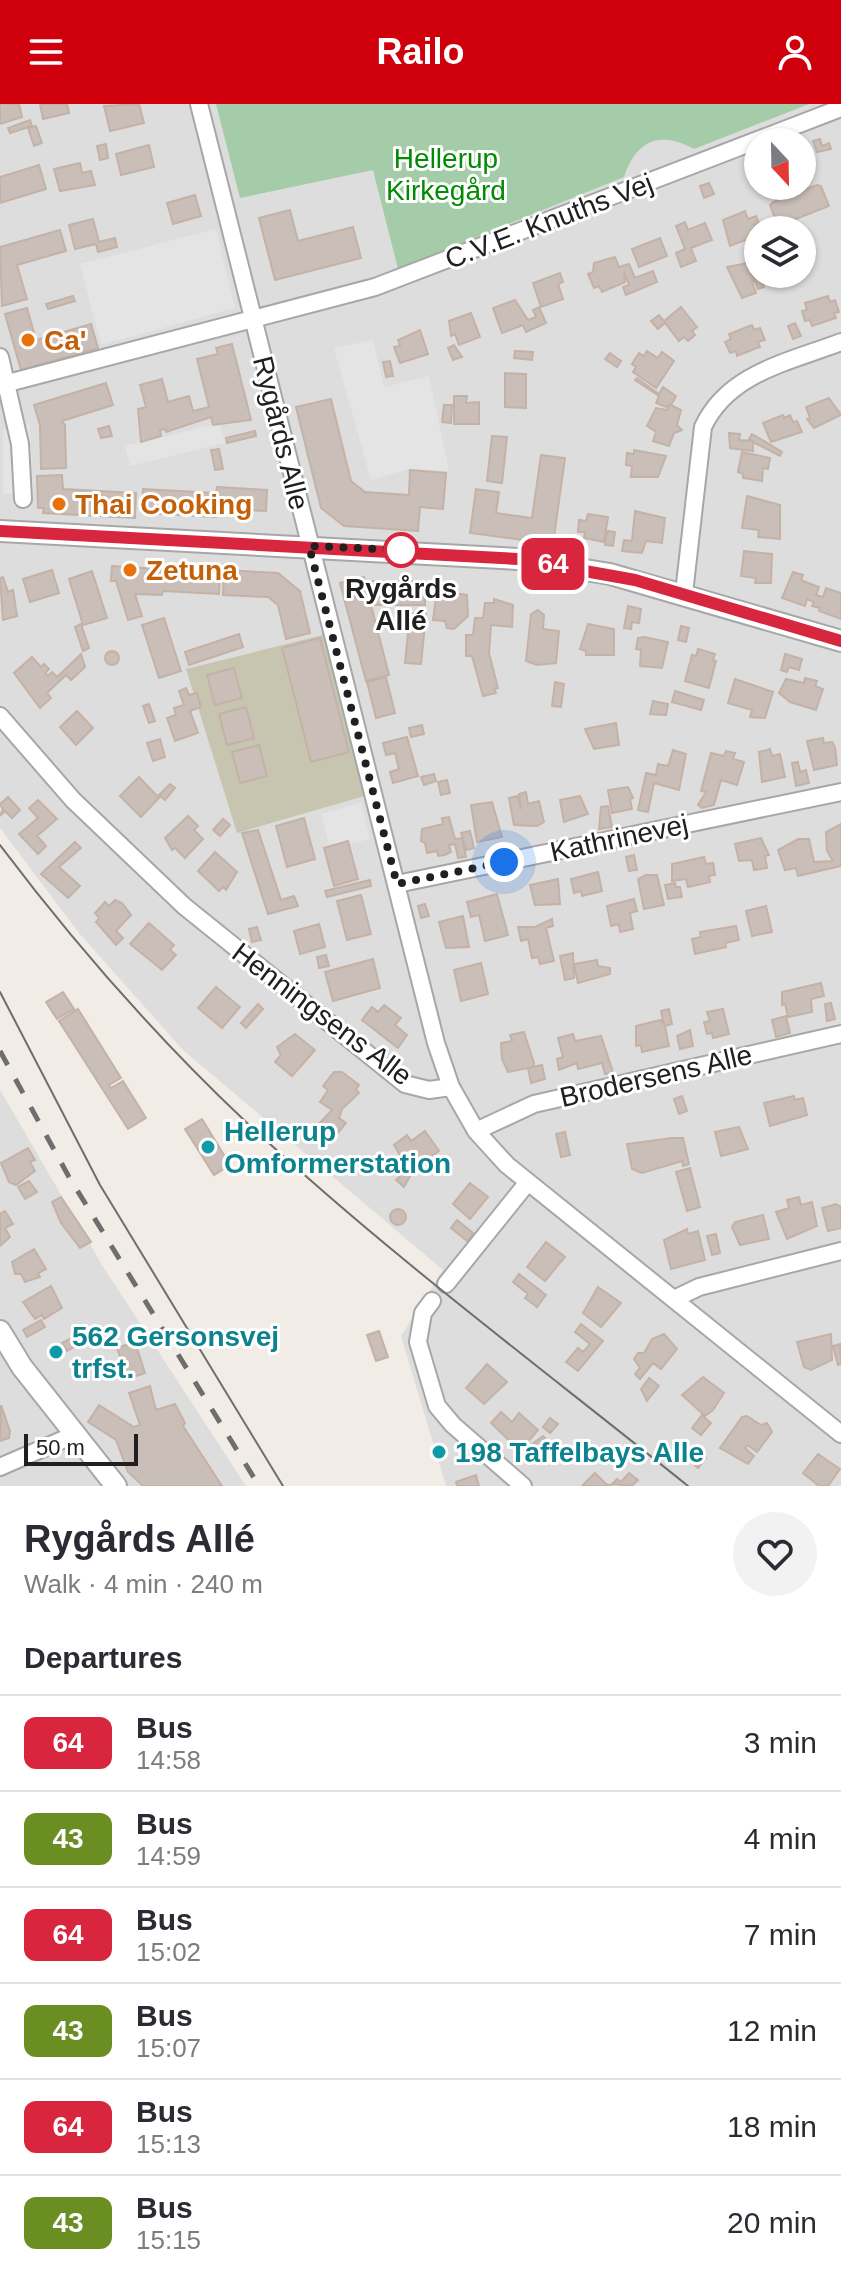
<!DOCTYPE html>
<html lang="en">
<head>
<meta charset="utf-8">
<style>
  body { margin:0; font-family:Helvetica,sans-serif; background:#f2f2f3; color:#2b2b33; height:100vh; display:flex; flex-direction:column; font-size:30px; white-space:nowrap }
  * { box-sizing:border-box; margin:0 }
  p { font-size:26px; color:#7c7c81 }
  .icon { flex:none; width:44px; height:44px; fill:none; stroke:currentColor; stroke-width:2; stroke-linecap:round; stroke-linejoin:round }
  .map { position:relative; height:1382px; overflow:hidden }
  .drawer { display:flex; flex-direction:column; background:#fff; flex:1 }
  .drawer>* { flex:none }
  .badge { padding:0 16px; border-radius:12px; font-size:28px; line-height:52px }
  .needle { width:52px; rotate:158deg }
  .controls { position:absolute; left:744px; top:24px; display:grid; gap:16px }
  .controls a { display:grid; place-items:center; width:72px; height:72px; border-radius:50%; background:#fff; box-shadow:0 2px 6px #0004; font-size:40px }
  .scale { position:absolute; left:24px; bottom:20px; width:114px; box-sizing:border-box; padding-left:8px; border:4px solid #202020; border-top:0; font-size:22px; line-height:28px; white-space:nowrap; color:#202020; -webkit-text-stroke:6px #fff; paint-order:stroke }
  .you { position:absolute; width:40px; height:40px; margin:-20px; border:6px solid #fff; border-radius:50%; background:#1a73e8; box-shadow:0 0 0 12px #1a73e833 }
  .map>.badge { position:absolute; translate:-50% -50%; box-shadow:0 0 0 4px #fff }
  h2 { padding:0 24px; font-size:30px; line-height:72px }
  .round { display:grid; place-items:center; flex:none; width:84px; height:84px; border-radius:42px; background:#f2f2f3 }
  .head { display:flex; align-items:center; justify-content:space-between; height:136px; padding:0 24px }
  h1 { font-size:38px; font-weight:600; line-height:60px }
  ul { padding:0; list-style:none }
  li { display:flex; align-items:center; gap:24px; height:96px; padding:0 24px; border-top:2px solid #e1e1e2 }
  li div { flex:1 }
  li b { display:block; font-size:30px }
  li em { font-style:normal }
  li .badge { min-width:88px; font-weight:700; text-align:center }
  header { display:flex; justify-content:space-between; align-items:center; height:104px; padding:0 24px; background:#cf000c; color:#fff; font-size:36px; font-weight:600 }
  .map>svg:first-child { display:block }
  .residential { fill:#dedddd; fill-rule:evenodd }
  .construction { fill:#c7c5b0 }
  .cemetery { fill:#a4cca8 }
  .parking { fill:#e4e4e4 }
  .building { fill:#cabeb8; stroke:#c4b2a6; stroke-width:2 }
  .lines { fill:none; stroke-linecap:round; stroke-linejoin:round }
  .minor-casing { stroke:#a7a7a7; stroke-width:20 }
  .tertiary-casing { stroke:#a7a7a7; stroke-width:24 }
  .minor { stroke:#fff; stroke-width:16 }
  .tertiary { stroke:#fff; stroke-width:20 }
  .tram { stroke:#6e6e6e; stroke-width:2 }
  .rail { stroke:#6e6e6e; stroke-width:5; stroke-dasharray:16 16; stroke-linecap:butt }
  .line-casing { stroke:#fff; stroke-width:18 }
  .line { stroke:#d7263d; stroke-width:12 }
  .walk { stroke:#202020; stroke-width:8; stroke-dasharray:0 14.4 }
  .food-dot { fill:#e8710a; stroke:#fff; stroke-width:3 }
  .stop-dot { fill:#fff; stroke:#d7263d; stroke-width:4 }
  .culture-dot { fill:#0f9aa8; stroke:#fff; stroke-width:3 }
  .labels { text-anchor:middle; dominant-baseline:central; stroke-width:6; stroke-linejoin:round; paint-order:stroke }
  .park-label { font-size:28px; fill:#028a05; stroke:#fff }
  .street-label { font-size:28px; fill:#202020; stroke:#fff }
  .food-label { font-size:28px; font-weight:bold; fill:#c56008; stroke:#fff; text-anchor:start }
  .stop-label { font-size:28px; font-weight:bold; fill:#202020; stroke:#fff }
  .culture-label { font-size:28px; font-weight:bold; fill:#0d838f; stroke:#fff; text-anchor:start }
</style>
</head>
<body>
<header><svg class="icon" aria-label="menu" viewBox="0 0 24 24"><path d="M4 6h16M4 12h16M4 18h16"/></svg>Railo<svg class="icon" aria-label="person" viewBox="0 0 24 24"><circle cx="12" cy="8" r="4"/><path d="M4 21q1-7 8-7t8 7"/></svg></header>
<div class="map">
<svg width="841" height="1382" viewBox="0 0 841 1382">
  <rect width="100%" height="100%" fill="#f1ece5"/>
  <path class="residential" d="M0 0H841V1382H446L401 1232 443 1166 183 946 79 829 0 724ZM758 38H802V82H758ZM758 126H802V170H758Z
    M0 986 102 1161 246 1382H0Z"/>
  <path class="construction" d="M323 531 368 691 237 729 186 565Z"/>
  <path class="cemetery" d="M216 0H809L694 45C660 27 637 35 624 73L398 165 373 66 240 94Z"/>
  <path class="parking" d="M216 125 235 204 101 241 80 160Z
    M373 236 384 283 429 272 449 367 409 365 371 376 334 244Z
    M220 319 225 339 130 362 125 342Z
    M30 320 33 390H3V326Z
    M361 699 370 735 330 745 321 710Z"/>
  <path class="building" d="M0 0H19L22 13 0 20Z
    M40 0H67L69 9 43 15Z
    M139 0 144 19 110 27 104 2Z
    M30 16 32 22 10 29 8 24Z
    M36 22 42 39 34 42 28 24Z
    M820 35 822 42 829 39 831 45 817 48 813 37Z
    M106 40 108 54 100 56 97 42Z
    M149 41 154 63 121 71 116 50Z
    M80 59 82 69 91 67 95 81 60 87 54 65Z
    M39 61 46 85 0 99V73Z
    M709 79 714 90 704 94 700 82Z
    M817 81 821 82 829 102 778 122 770 101 773 98Z
    M195 91 201 112 173 120 167 99Z
    M290 106 298 137 353 123 361 154 275 176 259 114Z
    M745 107 748 115 756 112 759 119 754 121 758 131 730 142 723 116Z
    M93 115 99 138 115 134 117 143 98 148 96 140 75 145 69 121Z
    M685 118 688 126 705 119 712 136 691 144 696 157 681 163 676 149 685 145 676 122Z
    M60 126 66 147 17 161 27 195 2 202 0 143Z
    M660 134 667 152 639 163 632 145Z
    M615 153 619 163 629 160 635 174 653 167 657 178 626 191 623 183 629 181 624 168 625 178 602 188 599 182 594 184 588 170 593 168 594 159Z
    M748 159 754 175 759 170H786L788 176 774 182 770 171 761 174 764 183 758 185 755 177 752 178 756 189 742 194 727 163Z
    M560 169 563 178 558 180 563 195 541 203 533 179Z
    M73 192 75 197 48 205 46 200Z
    M828 192 830 198 835 196 839 208 834 209 836 214 812 222 810 216 805 217 802 207 807 206 805 199Z
    M515 196 528 216 536 213 533 206 539 203 546 219 526 228 523 221 502 229 493 204Z
    M681 203 697 223 692 227 695 231 688 237 684 233 679 237 665 219 658 225 651 217 659 211 664 217Z
    M27 204 36 236 91 220 98 244 21 266 5 210Z
    M471 209 480 233 459 241 455 230 451 232 449 217Z
    M795 219 801 232 793 235 788 222Z
    M752 221 754 226 760 224 765 236 758 238 760 243 737 252 736 247 730 249 725 238 731 235 729 230Z
    M420 226 428 250 400 259 394 243 400 242 398 236Z
    M232 240 251 316 213 321 211 313 166 328 165 325 160 326 161 332 141 338 138 305 146 303 140 281 162 275 168 298 189 292 193 307 209 303 197 255 218 250 216 244Z
    M454 241 462 253 453 256 448 244Z
    M515 247 533 248 532 256 514 254Z
    M647 247 658 254 662 248 674 257 656 284 633 268 636 263 632 260 639 249 644 252Z
    M610 249 621 257 617 263 605 255Z
    M390 257 393 272 386 273 383 258Z
    M505 269 526 270V304L505 303Z
    M637 274 659 290 663 283 676 292 671 301 681 306 677 321 682 326 674 329 669 342 653 337 656 328 647 322 656 304 667 306 669 301 666 303 656 299 659 292 635 276Z
    M106 279 113 301 62 317 65 321 66 364 41 365 40 321 34 301Z
    M454 292H467L466 299 479 298V320H454Z
    M829 294 841 311 814 324 807 315 810 314 806 303Z
    M331 295 351 377 365 388 409 391 410 366 446 369 443 405 420 403 418 427 344 422 321 404 296 303Z
    M444 301H452L451 319 442 318Z
    M783 311 784 314 790 311 793 318 797 317 802 328 771 338 763 319Z
    M109 322 112 332 101 334 98 325Z
    M255 327 256 332 227 339 226 334Z
    M729 329 740 330 739 336 752 337 749 335 752 330 782 348 780 352 753 338V347L730 344Z
    M492 332 507 333 502 379 487 377Z
    M219 345 223 365 215 366 211 346Z
    M634 346 666 352 658 373H631L632 362 626 361 627 349 634 350Z
    M742 348 770 354 768 365 763 364 762 377 743 374V370L738 368Z
    M541 351 565 354 553 440 470 429 476 385 499 388 496 409 532 414Z
    M62 371 63 385 136 389 135 414 43 409 44 404H38L37 372Z
    M217 383 267 386 266 407 217 405 216 413 142 409 143 385 216 389Z
    M747 392 780 401V435L758 433 759 426 742 424Z
    M635 407 665 414 662 439 646 437 642 449 622 447 624 436 632 437Z
    M588 410 608 413 604 438 584 434 585 428H578L579 416 586 417Z
    M607 427 615 428 613 442 605 441Z
    M744 447 772 450 771 479H755L756 474 741 472Z
    M112 462 220 469 219 490 163 487 162 491 135 490 142 512 128 516 116 477H111Z
    M52 466 59 489 30 498 23 475Z
    M224 466 278 469 300 487 310 529 286 535 278 501 268 493 223 491Z
    M92 467 107 514 83 521 69 475Z
    M793 468 803 471 801 476 819 483 816 491 823 493 826 484 841 489V515L819 507 820 504 812 502 814 498 807 495 805 502 782 494Z
    M3 473 8 488 13 486 17 512 3 516 0 474Z
    M364 473 365 477H425V501H371L389 571 366 577 340 479Z
    M445 488 467 491 468 512 454 525 447 524 445 517 433 516 436 493 444 494Z
    M494 495 513 501 512 523 491 521 489 549 498 584 494 585 496 589 483 592 472 552H466V531H473L475 514H483L485 499H494Z
    M628 502 641 505 639 519 632 518 631 525 624 524Z
    M538 506 544 511 543 525 559 527 556 559 537 561 526 557 531 510Z
    M410 509 426 510 421 560 405 559Z
    M164 514 181 567 159 574 142 521Z
    M81 520 89 544 83 547 75 523Z
    M588 520 614 525V551H586V547L580 545Z
    M681 522 689 524 686 538 678 536Z
    M239 530 243 543 189 561 185 548Z
    M644 533 668 538 662 564 640 562 641 546 636 545 638 534Z
    M320 534 349 648 311 658 282 544Z
    M698 545 715 550 713 556 716 557 709 584 685 577 692 551 696 552Z
    M105 554a7 7 0 1 1 14 0a7 7 0 1 1-14 0Z
    M81 550 85 563 71 576 66 571 47 589 51 594 40 604 14 569 32 553 41 563 44 560 49 565 45 569 48 572 52 568 57 573Z
    M785 550 802 555 799 566 789 563 787 568 781 566Z
    M234 564 242 594 215 601 207 571Z
    M386 573 395 609 376 614 367 578Z
    M805 574 817 577 815 582 823 585 816 606 790 598 779 589 786 575 804 579Z
    M735 575 773 588 765 614 750 613 752 606 728 599Z
    M555 578 564 580 561 603 552 602Z
    M186 584 189 591 197 589 201 603 190 607 198 629 175 637 167 614 176 611 174 604 184 601 179 587Z
    M675 587 704 596 701 606 672 598Z
    M653 597 668 600 666 611 650 610Z
    M149 600 155 617 149 619 143 602Z
    M246 603 254 634 227 641 219 610Z
    M77 607 93 624 76 641 60 623Z
    M616 619 619 641 594 645 585 625Z
    M422 621 424 630 411 633 409 624Z
    M407 633 418 672 393 679 390 668 399 665 395 649 386 651 383 639Z
    M823 634 824 639 832 638 835 643 837 661 814 666 807 637Z
    M160 635 165 653 153 657 147 639Z
    M259 641 267 672 240 679 232 648Z
    M770 645 772 652 780 650 785 673 762 678 759 648Z
    M673 646 686 650 679 686 654 679 648 708 638 706 646 669 656 671 658 660 668 662Z
    M726 647 735 649 733 655 744 658 737 681 721 676 714 701 702 704 698 701 706 688 701 687 711 649 724 652Z
    M798 658 800 668 806 666 809 679 796 682 792 659Z
    M434 670 436 677 424 681 421 673Z
    M139 673 159 694 141 713 120 692Z
    M447 676 450 689 441 691 438 678Z
    M170 680 175 684 165 696 159 691Z
    M628 683 633 694 630 695 632 705 612 709 608 686Z
    M526 688 528 700 539 697 544 718 537 722 514 721 509 694 517 692 521 705 519 690Z
    M580 692 588 710 564 718 560 696Z
    M8 693 20 706 12 714 5 707 0 712 3 705 0 700Z
    M38 696 57 715 37 732 46 742 38 750 19 730 38 714 29 704Z
    M492 698 502 733 477 738 471 701Z
    M608 702 612 723 599 725 601 703Z
    M188 712 198 722 194 726 203 735 185 754 175 744 172 746 165 734Z
    M449 713 455 735 462 734 466 753 458 754 455 740 449 741 451 748 445 751 438 752 437 747 427 749 425 739 421 737 422 725 443 720 442 714Z
    M304 714 315 755 287 763 276 722Z
    M223 715 230 721 220 732 213 726Z
    M841 720V762L798 772 796 764 785 766 778 746 798 735H809L814 758 833 757 827 747 826 728Z
    M258 726 281 796 294 792 298 802 268 810 242 729Z
    M470 727 474 744 466 746 461 729Z
    M761 734 769 751 765 752 767 764 754 766 752 756 739 757 735 740Z
    M348 737 358 775 334 782 324 744Z
    M75 738 81 744 59 763 80 782 68 794 41 770Z
    M215 748 237 768 226 786 223 783 219 787 198 767Z
    M634 751 637 766 629 767 626 753Z
    M704 753 706 760 713 759 715 771 709 772 710 778 688 783 686 775 672 777V760Z
    M598 768 602 787 582 792 581 787 574 789 571 775Z
    M646 771H657L664 801 644 805 638 775Z
    M558 775 560 800 535 801 530 781Z
    M370 776 371 782 327 793 325 787Z
    M675 779 676 783H680L682 793 668 795 665 781Z
    M497 790 508 831 485 837 479 811 471 813 467 798Z
    M361 791 371 830 347 836 337 797Z
    M634 795 637 807 630 809 633 825 620 828 619 820 611 822 607 802Z
    M115 796 122 799 131 811 116 827 123 834 116 841 96 818 99 814 95 809 105 798 109 802Z
    M425 800 429 812 421 814 418 802Z
    M766 802 772 828 752 832 746 807Z
    M463 812 469 843 446 844 439 818Z
    M552 815 553 822 546 824 554 857 540 860 538 853 532 854 528 835 521 837 518 823H535Z
    M149 819 174 841 170 846 176 851 162 866 130 840Z
    M319 820 325 843 300 850 294 827Z
    M736 822 739 836 725 839 726 843 695 850 692 835 701 833 700 828Z
    M257 823 261 836 252 838 249 825Z
    M573 849 574 874 565 876 560 852Z
    M326 851 329 862 319 864 317 853Z
    M373 855 380 884 333 897 325 868Z
    M597 856 598 862 610 864V870L578 879 574 860Z
    M481 859 488 890 461 897 454 866Z
    M821 879 824 892 811 895 812 908 788 913 785 900 782 901V888Z
    M216 883 240 903 222 924 198 904Z
    M63 888 74 905 57 915 46 898Z
    M831 899 835 915 827 917 825 900Z
    M258 900 263 905 246 924 241 919Z
    M384 901 401 914 395 921 407 931 398 944 362 916 372 903 378 908Z
    M78 905 121 974 109 981 111 984 123 977 146 1014 128 1025 59 917Z
    M669 905 672 920 665 922 669 942 642 948 641 941 636 942V922L661 916 664 921 661 907Z
    M723 905 729 930 713 934 712 929 707 930 704 918 710 917 707 908Z
    M786 912 790 929 776 933 772 916Z
    M690 926 693 942 680 945 677 932Z
    M524 928 534 959 533 963 508 968 502 955 501 939 512 937 510 931Z
    M295 930 315 946 292 972 275 958 281 951 277 943Z
    M573 930 575 937 601 932 613 968 605 970 602 959 578 965 577 959 559 966 557 955 563 953 558 934Z
    M542 961 545 975 531 979 528 964Z
    M334 968H342L359 981 356 985 359 989 342 1005 339 1014 346 1019 333 1035 317 1022 332 1006 320 998 328 986 323 982Z
    M682 992 687 1007 679 1010 674 995Z
    M794 992 795 996 803 994 807 1011 770 1022 764 999Z
    M202 1015 230 1061 214 1071 185 1025Z
    M739 1023 748 1045 721 1052 715 1028Z
    M425 1027 439 1047 416 1063 409 1054 404 1058 413 1067 404 1083 396 1076 400 1072 395 1068 404 1058 394 1041 407 1031 411 1037Z
    M565 1028 570 1051 561 1053 556 1030Z
    M672 1034H683L689 1060 683 1062 682 1057 642 1069 632 1065 627 1040Z
    M28 1044 35 1056 30 1058 35 1067 16 1081 9 1078 1 1059Z
    M690 1064 700 1103 687 1107 676 1068Z
    M29 1077 37 1088 25 1095 18 1083Z
    M470 1079 488 1093 470 1115 453 1100Z
    M61 1093 91 1138 80 1144 61 1119 52 1098Z
    M799 1093 801 1101 812 1098 817 1122 787 1135 776 1108 789 1104 787 1096Z
    M836 1100 841 1103V1124L828 1127 822 1104Z
    M390 1113a8 8 0 1 1 16 0a8 8 0 1 1-16 0Z
    M5 1107 13 1120 5 1124 10 1133 0 1142V1110Z
    M763 1111 769 1135 740 1141 732 1123 735 1118Z
    M457 1116 473 1129 467 1137 451 1124Z
    M687 1125 688 1130 698 1127 705 1156 671 1165 664 1136Z
    M716 1130 720 1149 712 1151 707 1132Z
    M546 1138 565 1153 545 1177 527 1163Z
    M34 1145 46 1165 38 1169 40 1173 25 1178 21 1170H15L12 1158Z
    M519 1170 546 1191 537 1203 525 1194 528 1190 513 1178Z
    M51 1182 62 1204 44 1215 42 1211 35 1215 23 1198Z
    M598 1183 621 1199 601 1223 583 1209Z
    M41 1216 45 1223 27 1233 23 1226Z
    M581 1220 603 1237 578 1267 566 1258 578 1244 583 1248 590 1240 575 1228Z
    M379 1227 388 1253 376 1257 367 1231Z
    M664 1230 677 1245 661 1265 653 1259 640 1275 635 1270 640 1264 634 1255 638 1249H644L652 1235Z
    M831 1230 832 1256 811 1266 804 1263 797 1238Z
    M72 1234 79 1240 67 1247 62 1239Z
    M135 1238 145 1269 127 1275 117 1244Z
    M840 1240 841 1260 838 1261 833 1242Z
    M487 1260 507 1278 484 1300 466 1284Z
    M703 1273 724 1289 713 1306 705 1312 682 1291Z
    M649 1274 659 1282 647 1297 641 1285Z
    M150 1282 156 1306 175 1300 185 1319 183 1322 222 1382H143L128 1368 116 1336 88 1318 99 1301 134 1323 140 1321 129 1289Z
    M1 1301 10 1327 9 1334 0 1337Z
    M501 1308 512 1318 519 1309 538 1326 520 1347 491 1319Z
    M702 1311 711 1319 701 1331 692 1324Z
    M747 1312 761 1321 767 1319 772 1328 757 1348 748 1341 745 1344 754 1352 748 1360 720 1344 742 1313Z
    M550 1314 558 1320 550 1329 543 1323Z
    M543 1332 545 1334 530 1352 523 1347Z
    M693 1343 706 1354 698 1364 685 1353Z
    M818 1350 840 1365 828 1382H819L803 1369Z
    M595 1369 606 1380 612 1382H582Z
    M629 1369 638 1376 632 1382 612 1380 617 1375 621 1378Z
    M476 1371 479 1382H457L456 1378Z"/>
  <g class="lines">
    <defs>
      <path id="minor" d="M199 0 436 939 451 983
        M0 253 20 340 23 395
        M8 279 375 183 841 4
        M684 489 703 323C728 269 789 258 841 238
        M0 612 73 696 184 802 405 980 429 986 451 983 476 1027 507 1061 841 1330
        M397 780 841 688
        M476 1027 534 1000 841 930
        M446 1180 528 1078
        M674 1195 699 1183 841 1147
        M432 1197 423 1209 418 1238 437 1302 453 1321 523 1382
        M0 1363 76 1330"/>
      <path id="tertiary" d="M0 427 518 455 610 470 841 537
        M0 1227 22 1263 116 1382"/>
    </defs>
    <use href="#minor" class="minor-casing"/>
    <use href="#tertiary" class="tertiary-casing"/>
    <use href="#minor" class="minor"/>
    <use href="#tertiary" class="tertiary"/>
    <path class="tram" d="M0 741C74 839 155 932 245 1017 384 1147 539 1262 688 1382
      M0 888 100 1081 283 1382"/>
    <path class="rail" d="M0 947 69 1073 259 1382"/>
  </g>
  <g class="lines">
    <defs>
      <path id="line" d="M0 427 518 455 635 476 841 537"/>
    </defs>
    <use href="#line" class="line-casing"/>
    <use href="#line" class="line"/>
    <path class="walk" d="M401 446 309 442 397 780 504 758"/>
  </g>
  <g class="food-dot">
    <circle cx="28" cy="236" r="8"/>
    <circle cx="59" cy="400" r="8"/>
    <circle cx="130" cy="466" r="8"/>
  </g>
  <circle class="stop-dot" cx="401" cy="446" r="16"/>
  <g class="culture-dot">
    <circle cx="208" cy="1043" r="8"/>
    <circle cx="56" cy="1248" r="8"/>
    <circle cx="439" cy="1348" r="8"/>
  </g>
  <g class="labels">
    <g class="park-label">
      <text x="446" y="54">Hellerup<tspan x="446" dy="32">Kirkegård</tspan></text>
    </g>
    <g class="street-label">
      <text transform="translate(549 117) rotate(-21)">C.V.E. Knuths Vej</text>
      <text transform="translate(281 329) rotate(76)">Rygårds Alle</text>
      <text transform="translate(619 734) rotate(-12)">Kathrinevej</text>
      <text transform="translate(322 910) rotate(37)">Henningsens Alle</text>
      <text transform="translate(656 972) rotate(-13)">Brodersens Alle</text>
    </g>
    <g class="food-label">
      <text x="44" y="236">Ca'</text>
      <text x="75" y="400">Thai Cooking</text>
      <text x="146" y="466">Zetuna</text>
    </g>
    <g class="stop-label">
      <text x="401" y="484">Rygårds<tspan x="401" dy="32">Allé</tspan></text>
    </g>
    <g class="culture-label">
      <text x="224" y="1027">Hellerup<tspan x="224" dy="32">Omformerstation</tspan></text>
      <text x="72" y="1232">562 Gersonsvej<tspan x="72" dy="32">trfst.</tspan></text>
      <text x="455" y="1348">198 Taffelbays Alle</text>
    </g>
  </g>
</svg>
<div class="controls">
<a><svg class="needle" viewBox="-14 -14 28 28"><path d="M0-13l5 13h-10z" fill="#e53935"/><path d="M0 13l5-13h-10z" fill="#7c7c81"/></svg></a>
<a><svg class="icon" aria-label="layers" viewBox="0 0 24 24"><path d="M12 4l9 5-9 5-9-5zM3 14l9 5 9-5"/></svg></a>
</div>
<div class="scale">50 m</div>
<div class="you" style="left:504px;top:758px"></div>
<b class="badge" style="left:553px;top:460px;background:#d7263d;color:#fff">64</b>
</div>
<section class="drawer">
<div class="head"><div><h1>Rygårds Allé</h1><p>Walk · 4 min · 240 m</p></div><a class="round"><svg class="icon" aria-label="heart" viewBox="0 0 24 24"><path d="M12 20l-8-8c-3-5 5-10 8-4 3-6 11-1 8 4z"/></svg></a></div>
<h2>Departures</h2>
<ul>
<li><span class="badge" style="background:#d7263d;color:#fff">64</span><div><b>Bus</b><p>14:58</p></div><em>3 min</em></li>
<li><span class="badge" style="background:#6b8e23;color:#fff">43</span><div><b>Bus</b><p>14:59</p></div><em>4 min</em></li>
<li><span class="badge" style="background:#d7263d;color:#fff">64</span><div><b>Bus</b><p>15:02</p></div><em>7 min</em></li>
<li><span class="badge" style="background:#6b8e23;color:#fff">43</span><div><b>Bus</b><p>15:07</p></div><em>12 min</em></li>
<li><span class="badge" style="background:#d7263d;color:#fff">64</span><div><b>Bus</b><p>15:13</p></div><em>18 min</em></li>
<li><span class="badge" style="background:#6b8e23;color:#fff">43</span><div><b>Bus</b><p>15:15</p></div><em>20 min</em></li>
</ul>
</section>
</body>
</html>
